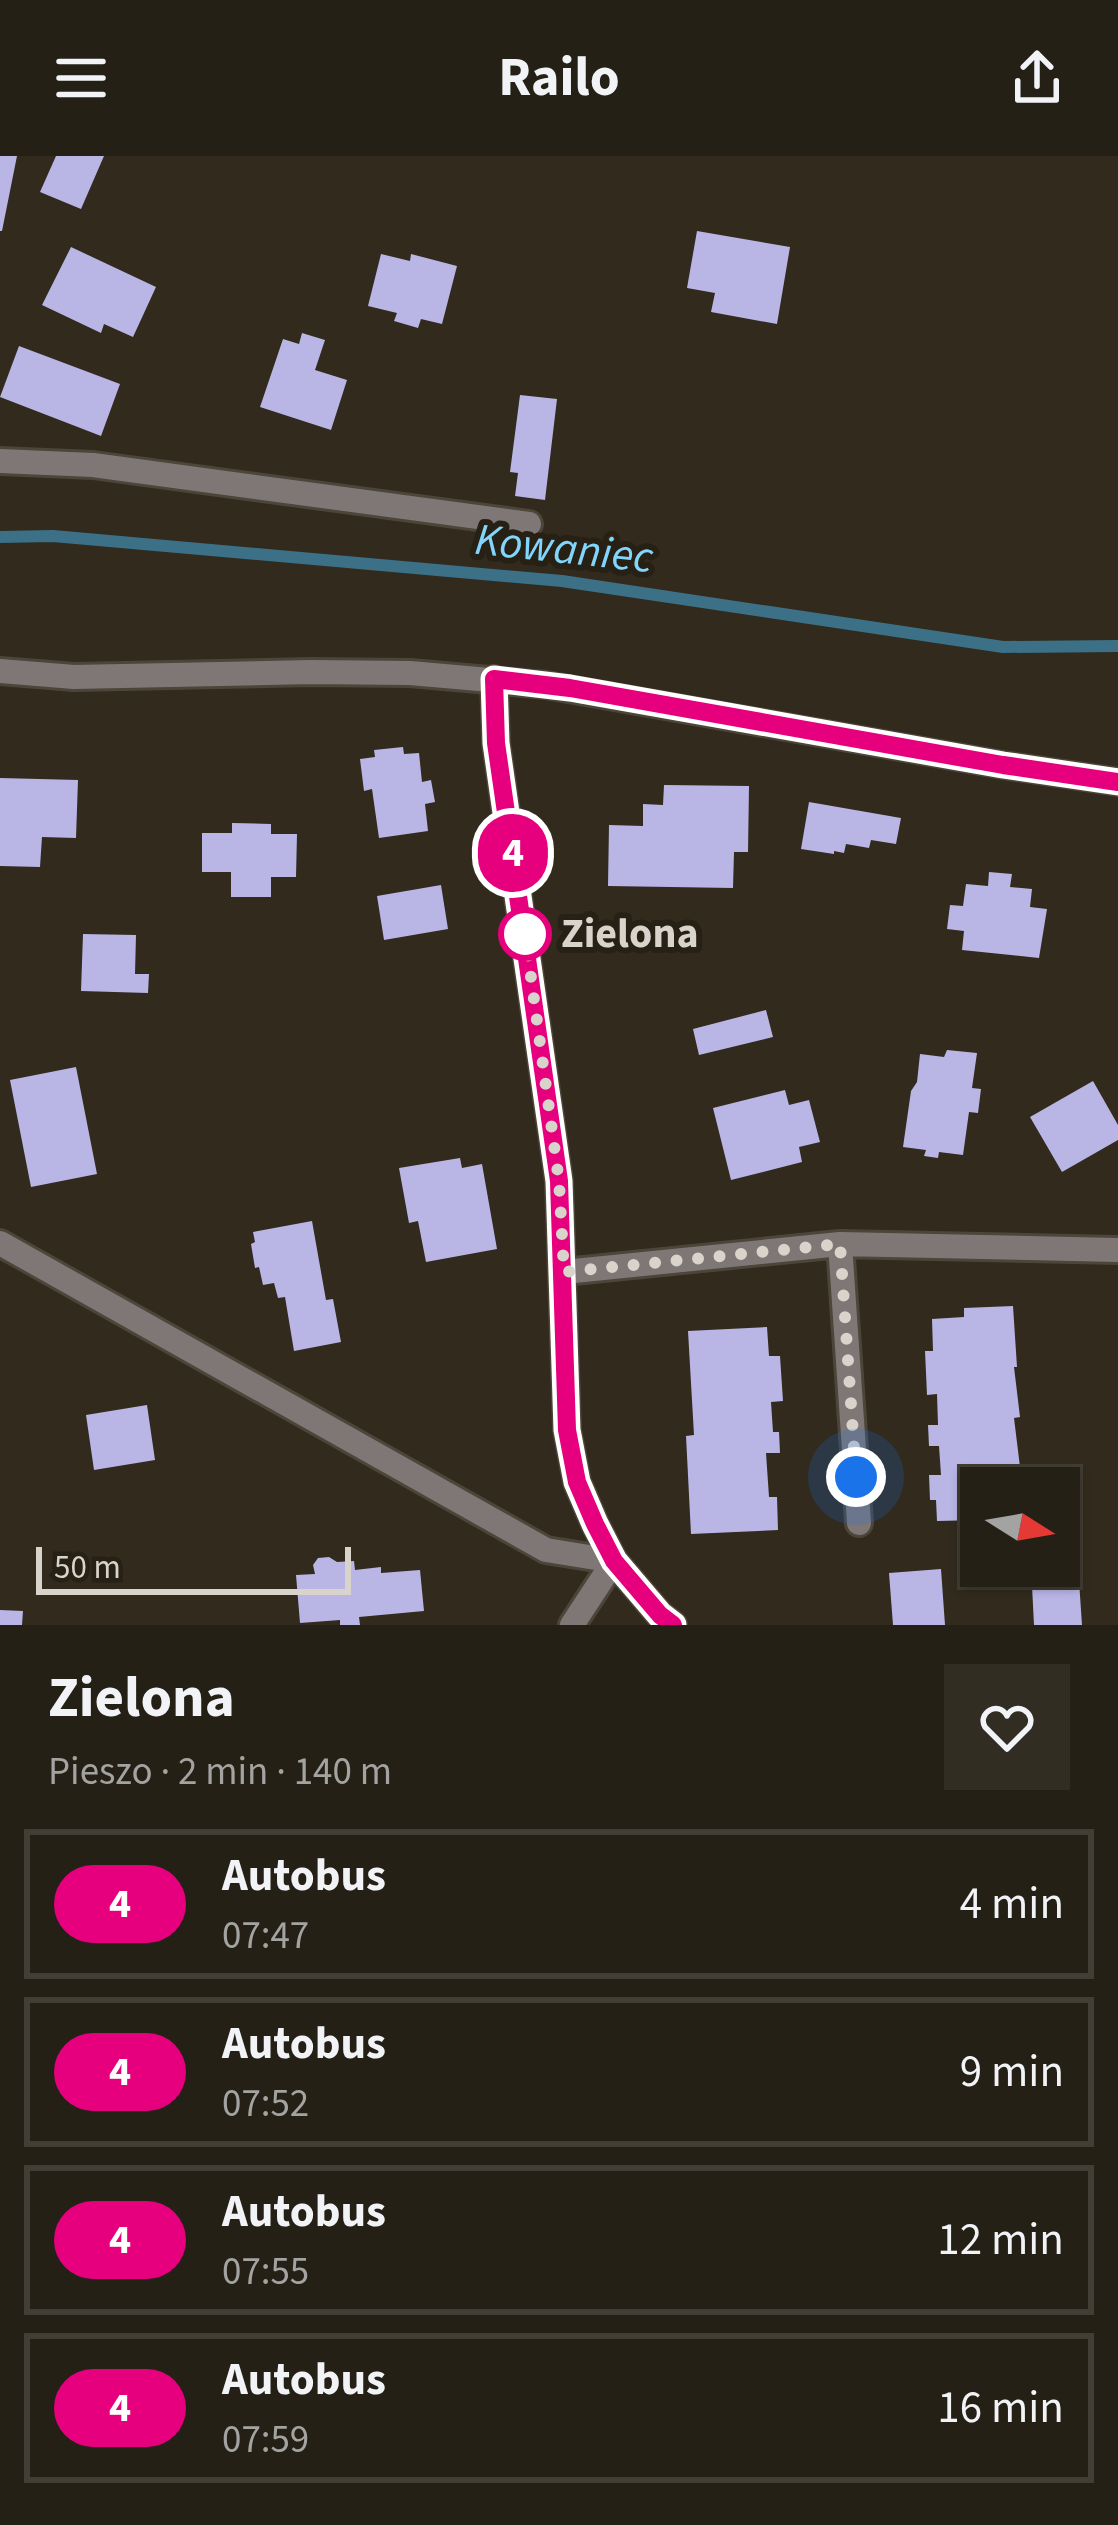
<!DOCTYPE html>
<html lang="pl">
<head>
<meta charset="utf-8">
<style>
  body { margin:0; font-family:"Source Sans 3",sans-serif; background:#312d23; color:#f1f3f6; height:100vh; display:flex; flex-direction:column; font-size:45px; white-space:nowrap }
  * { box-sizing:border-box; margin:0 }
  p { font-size:39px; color:#a3a3a1 }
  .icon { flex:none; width:66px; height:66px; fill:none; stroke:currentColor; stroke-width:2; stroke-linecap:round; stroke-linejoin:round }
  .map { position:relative; height:1469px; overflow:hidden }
  .sheet { display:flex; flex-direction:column; background:#252016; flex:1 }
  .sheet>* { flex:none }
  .badge { padding:0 24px; border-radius:39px; font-size:42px; line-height:78px }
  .needle { width:78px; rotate:101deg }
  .tools { position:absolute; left:960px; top:1311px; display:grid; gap:24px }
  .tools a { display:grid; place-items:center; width:120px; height:120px; border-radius:0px; background:#252016; box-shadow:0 3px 9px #0004,0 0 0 3px #423e35; font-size:60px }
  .scale { position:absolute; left:36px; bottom:30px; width:315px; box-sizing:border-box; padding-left:12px; border:6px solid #d8d3cb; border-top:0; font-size:33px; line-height:42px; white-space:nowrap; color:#d8d3cb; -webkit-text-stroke:9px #272014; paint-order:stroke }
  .you { position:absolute; width:60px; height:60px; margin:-30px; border:9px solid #fff; border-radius:50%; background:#1a73e8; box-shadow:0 0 0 18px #1a73e833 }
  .map>.badge { position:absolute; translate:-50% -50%; box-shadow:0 0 0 6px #fff }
  .round { display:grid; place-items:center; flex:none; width:126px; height:126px; border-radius:0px; background:#312d23 }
  .headline { display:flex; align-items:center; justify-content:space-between; height:204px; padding:0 48px }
  h1 { font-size:57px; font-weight:700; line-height:90px }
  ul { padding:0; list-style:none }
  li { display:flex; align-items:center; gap:36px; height:150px; margin:0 24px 18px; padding:0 24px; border:6px solid #423e35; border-radius:0px }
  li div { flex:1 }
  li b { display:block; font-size:45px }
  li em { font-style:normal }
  li .badge { min-width:132px; font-weight:700; text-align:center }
  header { display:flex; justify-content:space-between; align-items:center; height:156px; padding:0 48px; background:#252016; font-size:54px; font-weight:700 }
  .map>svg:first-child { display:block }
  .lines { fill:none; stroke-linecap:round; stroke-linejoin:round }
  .stream { stroke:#3b7087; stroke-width:12 }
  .building { fill:#b9b6e6 }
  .service-casing { stroke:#4c4539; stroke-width:30 }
  .minor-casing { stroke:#4c4539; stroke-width:30 }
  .tertiary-casing { stroke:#4c4539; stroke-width:30 }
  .service { stroke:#7f7775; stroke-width:24 }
  .minor { stroke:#7f7775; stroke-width:24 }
  .tertiary { stroke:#7f7775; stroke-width:24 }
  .line-casing { stroke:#fff; stroke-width:27 }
  .line { stroke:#e6007e; stroke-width:18 }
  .walk { stroke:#d8d3cb; stroke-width:12; stroke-dasharray:0 21.6 }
  .stop-dot { fill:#fff; stroke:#e6007e; stroke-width:6 }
  .labels { text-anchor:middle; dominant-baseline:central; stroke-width:12; stroke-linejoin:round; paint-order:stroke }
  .stop-label { font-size:42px; font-weight:bold; fill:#d8d3cb; stroke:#272014; text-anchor:start }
  .water-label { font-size:45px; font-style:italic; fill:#82d5fb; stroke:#272014 }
</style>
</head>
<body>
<header><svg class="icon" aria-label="menu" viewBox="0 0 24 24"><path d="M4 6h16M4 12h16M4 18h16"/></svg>Railo<svg class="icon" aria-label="share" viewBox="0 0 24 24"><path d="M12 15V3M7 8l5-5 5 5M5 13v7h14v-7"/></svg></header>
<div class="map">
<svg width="1118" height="1469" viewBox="0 0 1118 1469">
  <rect width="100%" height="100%" fill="#312a1d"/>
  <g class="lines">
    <path class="stream" d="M0 381 53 380 562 425 1003 491 1118 490"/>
  </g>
  <path class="building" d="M0 0H17L2 75H0Z
    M56 0H104L81 53 40 36Z
    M697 75 790 91 777 168 711 156 715 137 687 132Z
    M71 91 156 131 133 181 104 168 101 177 42 149Z
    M381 98 410 105 411 98 457 110 442 168 421 163 418 172 394 165 397 157 368 150Z
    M302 177 325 184 315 214 347 224 331 274 260 251 283 183 299 188Z
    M19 190 120 228 101 280 0 241Z
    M520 239 557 243 545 344 515 340 518 317 510 316Z
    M403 591 404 598 419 597 422 626 431 624 435 646 425 648 428 675 379 682 372 633 364 635 360 603 375 601 374 594Z
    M0 622 78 624 76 682 42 681 40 711 0 710Z
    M664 629 749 630 748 696H734L733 732 608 730 609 669 643 670V648L663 649Z
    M809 646 901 662 896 688 871 684 869 692 846 688 844 697 834 695V698L801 693Z
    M232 667 271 668V678H297L296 721H271V741H231V716H202V677H232Z
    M989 716 1012 718 1010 731 1032 733 1030 751 1047 753 1039 802 962 794 964 775 947 773 950 749 963 750 966 728 988 730Z
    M441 729 448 773 384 784 377 740Z
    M83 778 136 779 135 818H149L148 837 81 835Z
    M766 854 773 881 699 899 693 873Z
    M947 894 977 897 972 932 981 933 978 957 969 956 963 999 939 996 938 1002 924 1000 926 994 903 991 911 935 917 926 920 898 944 901Z
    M76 911 97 1018 31 1031 10 924Z
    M1093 925 1118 969V984L1062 1016 1030 961Z
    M785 934 789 949 809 944 820 986 799 991 802 1006 731 1024 713 952Z
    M460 1002 462 1012 482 1008 497 1093 426 1106 418 1065 409 1067 399 1012Z
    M312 1065 326 1144 333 1143 341 1186 294 1195 285 1141 278 1142 274 1127 263 1129 259 1111 255 1112 251 1088 255 1086 253 1076Z
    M1013 1150 1017 1211H1014L1020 1261 1014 1262 1020 1311 1038 1310 1039 1332H981V1364L937 1365 936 1344H930L929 1319H941L939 1290H929L928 1269H938L937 1238 927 1239 925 1195H933L932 1163 964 1161V1152Z
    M767 1171 769 1200H780L783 1245 771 1246 773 1276H779L780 1297H766L769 1341H777L778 1374 691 1378 686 1280 694 1279 688 1175Z
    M147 1249 155 1304 94 1314 86 1259Z
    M1077 1395 1082 1469H1034L1031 1410H1059V1396Z
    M329 1401 337 1406 354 1405 355 1414 381 1411V1417L420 1414 424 1455 359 1461 360 1469H340V1464L300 1467 296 1419 315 1418 313 1409 318 1402Z
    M941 1413 945 1469H893L889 1417Z
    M0 1454 23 1455 22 1469H0Z"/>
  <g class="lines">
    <defs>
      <path id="service" d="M0 305 93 309 529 368"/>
      <path id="minor" d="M494 523 496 587 559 1025 567 1274 577 1326 595 1368 614 1405 660 1459 673 1469
        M0 1087 546 1394 614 1405
        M840 1088 859 1367
        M564 1116 840 1088 1118 1094
        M572 1469 614 1405"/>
      <path id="tertiary" d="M0 515 74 521 311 516 410 517 546 529 1003 609 1118 626"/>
    </defs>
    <use href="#service" class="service-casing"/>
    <use href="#minor" class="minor-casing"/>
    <use href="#tertiary" class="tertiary-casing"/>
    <use href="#service" class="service"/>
    <use href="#minor" class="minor"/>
    <use href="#tertiary" class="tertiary"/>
  </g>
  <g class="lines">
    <defs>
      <path id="line" d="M673 1469 660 1459 614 1405 595 1368 577 1326 567 1274 559 1025 496 587 494 523 570 532 1003 609 1118 626"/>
    </defs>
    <use href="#line" class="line-casing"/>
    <use href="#line" class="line"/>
    <path class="walk" d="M525 778 559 1025 564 1116 840 1088 856 1321"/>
  </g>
  <circle class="stop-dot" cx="525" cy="778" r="24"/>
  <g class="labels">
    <g class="stop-label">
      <text x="561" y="778">Zielona</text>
    </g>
    <g class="water-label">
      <text transform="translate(564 393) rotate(6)">Kowaniec</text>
    </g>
  </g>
</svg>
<div class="tools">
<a><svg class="needle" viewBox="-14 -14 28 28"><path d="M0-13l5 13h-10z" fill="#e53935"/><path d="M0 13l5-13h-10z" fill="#a3a3a1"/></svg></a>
</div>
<div class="scale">50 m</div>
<div class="you" style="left:856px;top:1321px"></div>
<b class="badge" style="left:513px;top:697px;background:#e6007e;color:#fff">4</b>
</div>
<section class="sheet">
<div class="headline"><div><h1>Zielona</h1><p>Pieszo · 2 min · 140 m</p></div><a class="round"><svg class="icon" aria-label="heart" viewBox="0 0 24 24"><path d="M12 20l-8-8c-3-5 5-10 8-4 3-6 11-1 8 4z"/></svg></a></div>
<ul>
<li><span class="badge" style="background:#e6007e;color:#fff">4</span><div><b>Autobus</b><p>07:47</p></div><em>4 min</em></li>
<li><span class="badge" style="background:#e6007e;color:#fff">4</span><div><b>Autobus</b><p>07:52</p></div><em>9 min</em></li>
<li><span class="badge" style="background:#e6007e;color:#fff">4</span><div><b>Autobus</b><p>07:55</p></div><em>12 min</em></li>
<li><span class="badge" style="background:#e6007e;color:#fff">4</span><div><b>Autobus</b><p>07:59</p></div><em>16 min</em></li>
</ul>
</section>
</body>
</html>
